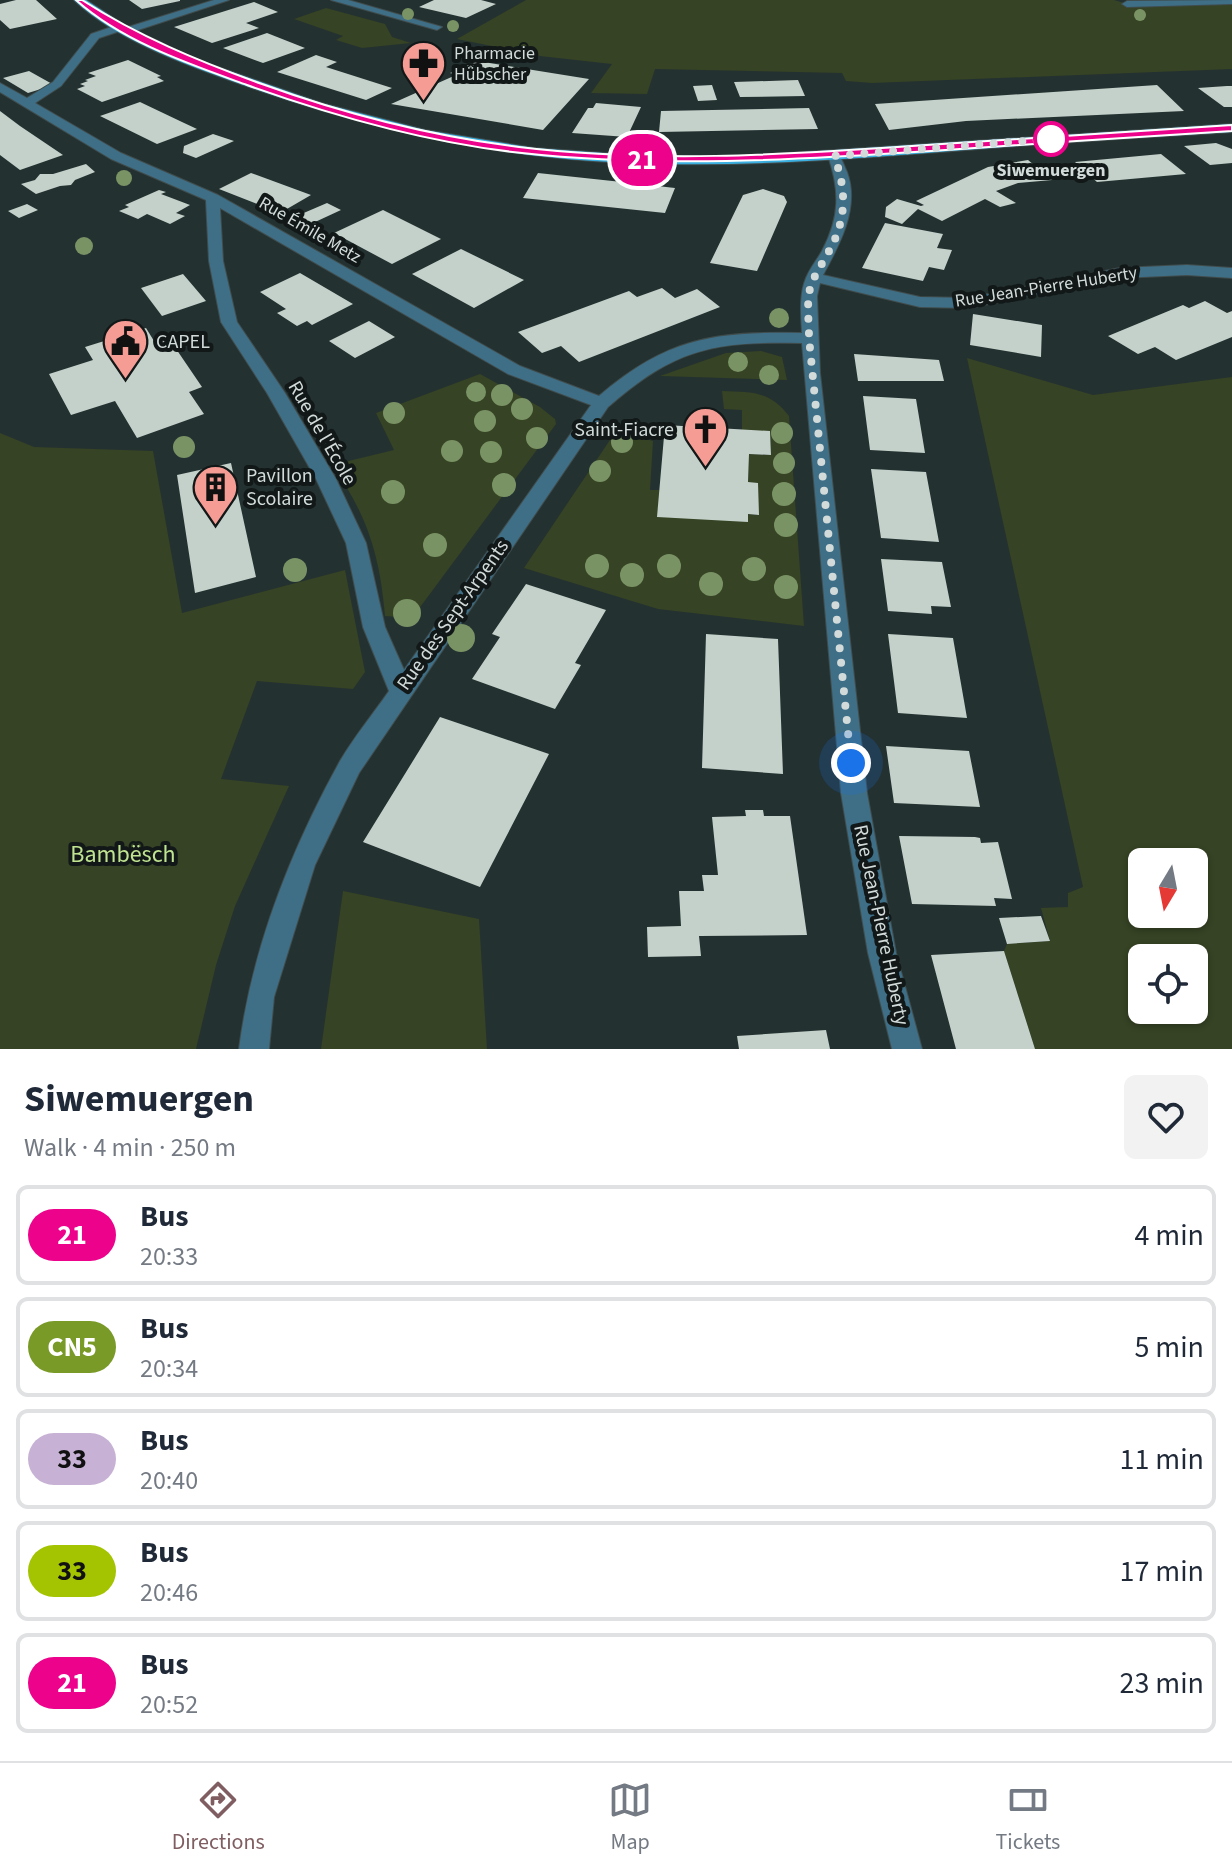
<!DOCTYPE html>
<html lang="en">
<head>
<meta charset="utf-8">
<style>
  body { margin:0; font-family:"Source Sans 3",sans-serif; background:#f2f2f3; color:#1f2937; height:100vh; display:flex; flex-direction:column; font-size:30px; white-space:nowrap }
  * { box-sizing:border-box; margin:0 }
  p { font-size:26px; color:#747a83 }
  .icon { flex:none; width:44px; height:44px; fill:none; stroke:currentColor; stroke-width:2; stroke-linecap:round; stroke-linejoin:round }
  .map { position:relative; height:1049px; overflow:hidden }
  .drawer { display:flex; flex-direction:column; background:#fff; flex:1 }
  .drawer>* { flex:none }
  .badge { padding:0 16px; border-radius:26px; font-size:28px; line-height:52px }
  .needle { width:52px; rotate:190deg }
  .controls { position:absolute; left:1128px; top:848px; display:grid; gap:16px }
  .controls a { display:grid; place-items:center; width:80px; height:80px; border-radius:12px; background:#fff; box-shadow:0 2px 6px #0004; font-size:40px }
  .you { position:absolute; width:40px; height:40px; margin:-20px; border:6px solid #fff; border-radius:50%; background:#1a73e8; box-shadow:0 0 0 12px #1a73e833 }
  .map>.badge { position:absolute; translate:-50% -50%; box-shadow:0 0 0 4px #fff }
  .round { display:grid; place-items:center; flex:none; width:84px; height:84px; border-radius:12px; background:#f2f2f3 }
  .head { display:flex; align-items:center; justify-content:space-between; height:136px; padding:0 24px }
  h1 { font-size:38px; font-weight:700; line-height:60px }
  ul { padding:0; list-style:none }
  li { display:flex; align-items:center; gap:24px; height:100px; margin:0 16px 12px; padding:0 8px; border:4px solid #e0e1e3; border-radius:12px }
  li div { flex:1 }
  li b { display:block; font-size:30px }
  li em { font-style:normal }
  li .badge { min-width:88px; font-weight:700; text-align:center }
  .tabs { display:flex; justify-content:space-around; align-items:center; height:112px; border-top:2px solid #e0e1e3; background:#fff; font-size:22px; color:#747a83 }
  .tabs a { display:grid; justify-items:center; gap:4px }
  .tabs .on { color:#7f5d61 }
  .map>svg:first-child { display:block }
  .green { fill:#364324; fill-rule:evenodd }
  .building { fill:#c3d1ca }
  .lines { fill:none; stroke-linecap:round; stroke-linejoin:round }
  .minor-casing { stroke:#404c4c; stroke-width:2 }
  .major-casing { stroke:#404c4c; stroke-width:2 }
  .minor { fill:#3e6f87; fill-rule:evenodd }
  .major { fill:#3aafe0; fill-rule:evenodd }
  .tree { fill:#799365 }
  .line { fill:#ed028c; stroke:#fff; stroke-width:2 }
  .walk { stroke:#d2dada; stroke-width:8; stroke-dasharray:0 14.4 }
  .stop-dot { fill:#fff; stroke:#ed028c; stroke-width:4 }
  .labels { text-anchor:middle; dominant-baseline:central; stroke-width:8; stroke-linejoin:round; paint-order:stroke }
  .far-poi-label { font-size:18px; fill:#d2dada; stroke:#121818; text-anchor:start }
  .far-stop-label { font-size:18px; font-weight:bold; fill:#d2dada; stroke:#121818 }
  .far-street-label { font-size:18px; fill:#d2dada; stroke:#121818 }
  .poi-label { font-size:20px; fill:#d2dada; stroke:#121818; text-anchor:start }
  .street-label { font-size:20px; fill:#d2dada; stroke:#121818 }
  .near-park-label { font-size:24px; fill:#bfe390; stroke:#121818 }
</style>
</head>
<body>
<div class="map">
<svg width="1232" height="1049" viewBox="0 0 1232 1049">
  <rect width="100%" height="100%" fill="#243131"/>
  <path class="green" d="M526 0H1114L1127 4 1232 1V69L872 83 846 81 842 73 655 69 647 94 591 93 612 64 540 56 457 39Z
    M326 8 385 24 392 37 411 43 362 48 336 40 343 36 294 19Z
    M761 351 782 357 787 380 660 376 726 353Z
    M967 358 1093 395 1232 377V1049H1035L1004 951 1007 944 1050 941 1041 908 1068 907V893L1083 887ZM1142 862H1194V914H1142ZM1142 958H1194V1010H1142Z
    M480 374 540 407 555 419 556 424 412 618 385 616C380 556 367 514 332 465L394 450 376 413Z
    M722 391C752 392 770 391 789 416L804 626 658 609 524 568 616 431 653 441 650 490H660L748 522V514L758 515V484L748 482 749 454 771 455 770 432 742 430V410L724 409Z
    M0 433 34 447 153 451 182 613 345 570 365 672 353 689 257 681 221 779 289 786 235 906 216 965 196 1049H0Z
    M343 891 479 919 487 1049H321Z"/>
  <path class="building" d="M16 0H36L57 19 10 29 0 20V4Z
    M129 0H180V1L142 9Z
    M434 0H481L496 4 466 18 419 7Z
    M254 2 278 12 246 23 259 28 212 43 174 27Z
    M267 33 305 48 263 63 223 48Z
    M316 55 337 62 326 67 392 88 366 100 277 72Z
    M128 60 161 76 157 77 164 81 102 102 77 89 85 86 80 84 88 81 85 80 96 76 88 73Z
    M477 61 589 79 543 130 391 104 456 75 450 73Z
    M29 71 54 85 28 93 3 78Z
    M798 80 805 96 740 97 734 82Z
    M712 85 717 100 698 101 693 86Z
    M1157 85 1184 111 966 121 889 130 875 104Z
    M1227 86H1232V107H1224L1198 88Z
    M140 102 182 122 197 129 157 144 100 116Z
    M596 103 641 107 627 137 572 133 588 108H593Z
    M809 108 818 129 659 132 661 111Z
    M0 111 20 126 63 155 20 170 0 155Z
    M213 134 234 141 196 158 183 153 184 146Z
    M1216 143 1232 149V163L1210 165 1184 146Z
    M1161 154 1186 174 1097 182 1075 162Z
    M1028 160 1052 180 1018 183 996 191 1016 203 1000 207 985 199 942 221 918 209 902 224 885 217 886 207 897 199 921 206 924 205 916 201 988 167Z
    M86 164 95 172 75 180 71 185 60 186 36 194 21 184 35 180 40 174H53Z
    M251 173 311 195 280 213 219 189Z
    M538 173 631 183 675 188 665 213 523 198Z
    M763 189 784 196 787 202 757 271 710 263 743 195Z
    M159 190 166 192 161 194 190 205 176 213 185 216 170 224 147 214 138 219 119 211 129 207 125 205Z
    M327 203 341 210 300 229 285 221Z
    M27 204 38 210 19 218 8 211Z
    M383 210 441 239 392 264 334 233Z
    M885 223 943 234 937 248 952 250 944 270 929 267 923 281 862 268Z
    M461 249 524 280 474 308 412 274Z
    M300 273 353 304 312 325 307 321 297 326 277 313 286 309 260 292Z
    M183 274 206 301 162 316 141 288Z
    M662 288 675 298 697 289 720 307 579 362 561 346 542 353 518 332 629 291 637 297Z
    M1205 301 1227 313 1232 311V337L1176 360 1155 347 1138 354 1108 336 1183 305 1189 308Z
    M973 314 1042 325 1041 357 970 345Z
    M369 321 395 337 355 358 329 341Z
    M146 328 154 341 168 337 202 387 189 392 204 414 137 438 115 401 71 415 49 374 93 360 85 347Z
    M854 354 939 360 944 381H858Z
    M863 396 916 399 925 453 870 450Z
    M665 425 770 431 771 455 749 454 748 482 758 483 759 515 748 514V522L657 517Z
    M231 463 256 577 195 593 177 475Z
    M871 469 926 472 939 542 881 538Z
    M881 559 942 562 951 607 931 606 932 614 888 611Z
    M526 584 606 610 575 663 581 665 555 709 472 679 500 637 492 634Z
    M706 634 778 639 783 774 702 768Z
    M888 634 953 638 967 718 898 713Z
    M440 717 549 754 480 887 363 842Z
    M886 746 969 751 980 807 894 803Z
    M745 810H763L764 816H790L807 935 699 936 701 956 648 957 647 927 681 926 679 891H704L702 875H718L712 817 746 816Z
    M899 836 975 837 980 838 981 843 998 842 1012 899 994 898 996 906 912 904Z
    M1041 916 1050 941 1007 944 999 918Z
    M1004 951 1035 1049H956L931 955Z
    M826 1030 830 1049H739L737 1036Z"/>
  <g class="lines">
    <defs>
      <path id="minor" d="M214 0H229L129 33 120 31 99 38 61 86 35 103 121 153 218 195 520 366 599 396C666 338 715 331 802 333 801 314 799 295 806 278 810 268 817 260 822 251 840 217 840 191 828 156L834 152C842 156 843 164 847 172 860 207 840 244 823 275L920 297 968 298 1120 268 1187 265 1232 268V278L1187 275 1120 278 968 308 920 307 820 283 817 296 820 373 867 793 896 953 922 1049H892L868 953 841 793 802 343C715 341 675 348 608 407L359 773 315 865 274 997 269 1049H239C252 948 291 850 340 761 354 737 373 714 389 691L363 627 346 543 316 479 267 393 221 322 209 261 206 200 111 159 0 92V83L27 98 53 82 91 34 120 24 125 28ZM220 208 508 374 591 405 404 670 385 627 366 543 336 479 285 393 237 322 223 261Z
        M331 0H348L442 27 437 30Z
        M1232 0V4L1127 7 1122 4 1127 1Z"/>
      <path id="major" d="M74 0H86L126 26 195 59 321 103 425 130 534 148 646 156H743L1232 124V132C1148 137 1063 142 979 149 850 159 722 170 593 161 476 153 362 126 252 88 195 68 118 42 74 0Z"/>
    </defs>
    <use href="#minor" class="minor-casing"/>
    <use href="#major" class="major-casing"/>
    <use href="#minor" class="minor"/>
    <use href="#major" class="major"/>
  </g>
  <g class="tree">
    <circle cx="408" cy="14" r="6"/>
    <circle cx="1140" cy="15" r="6"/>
    <circle cx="453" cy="26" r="6"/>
    <circle cx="124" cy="178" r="8"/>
    <circle cx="84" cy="246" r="9"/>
    <circle cx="779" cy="318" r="10"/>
    <circle cx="738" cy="362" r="10"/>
    <circle cx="769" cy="375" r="10"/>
    <circle cx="476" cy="392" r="10"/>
    <circle cx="502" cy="395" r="11"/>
    <circle cx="522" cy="409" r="11"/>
    <circle cx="394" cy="413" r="11"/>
    <circle cx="485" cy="421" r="11"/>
    <circle cx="782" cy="433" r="11"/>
    <circle cx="537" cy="438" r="11"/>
    <circle cx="622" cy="442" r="11"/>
    <circle cx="184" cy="447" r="11"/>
    <circle cx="452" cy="451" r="11"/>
    <circle cx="491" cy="452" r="11"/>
    <circle cx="784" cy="463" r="11"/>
    <circle cx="600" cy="471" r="11"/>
    <circle cx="504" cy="485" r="12"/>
    <circle cx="393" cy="492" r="12"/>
    <circle cx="784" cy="494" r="12"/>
    <circle cx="786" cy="525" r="12"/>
    <circle cx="435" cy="545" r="12"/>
    <circle cx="597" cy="566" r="12"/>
    <circle cx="669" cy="566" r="12"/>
    <circle cx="754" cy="569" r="12"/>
    <circle cx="295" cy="570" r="12"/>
    <circle cx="632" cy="575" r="12"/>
    <circle cx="711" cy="584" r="12"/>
    <circle cx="786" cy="587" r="12"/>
    <circle cx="407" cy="613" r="14"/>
    <circle cx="461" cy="638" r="14"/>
  </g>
  <path class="line" d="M76 0H82C138 36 198 61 262 84 345 114 431 136 519 147 650 163 781 155 912 146 1019 139 1125 132 1232 125V131C1132 137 1031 144 931 151 794 160 659 168 522 153 428 143 336 117 247 85 189 64 123 42 76 0Z"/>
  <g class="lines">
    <path class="walk" d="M851 763 809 338C809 324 807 307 809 293 812 278 821 266 828 253 847 220 847 190 834 156L1051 139"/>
  </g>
  <defs>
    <symbol id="pharmacy-pin" viewBox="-11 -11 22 30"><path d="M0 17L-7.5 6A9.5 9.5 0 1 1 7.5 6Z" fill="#f59c94" stroke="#121818"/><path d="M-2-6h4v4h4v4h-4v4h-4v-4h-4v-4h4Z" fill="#111"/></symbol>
    <symbol id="civic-pin" viewBox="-11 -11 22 30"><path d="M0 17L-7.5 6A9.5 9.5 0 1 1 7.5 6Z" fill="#f59c94" stroke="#121818"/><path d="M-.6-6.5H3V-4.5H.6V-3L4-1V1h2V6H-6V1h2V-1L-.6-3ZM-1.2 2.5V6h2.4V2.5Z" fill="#111"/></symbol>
    <symbol id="church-pin" viewBox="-11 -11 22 30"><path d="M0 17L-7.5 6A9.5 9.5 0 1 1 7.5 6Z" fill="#f59c94" stroke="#121818"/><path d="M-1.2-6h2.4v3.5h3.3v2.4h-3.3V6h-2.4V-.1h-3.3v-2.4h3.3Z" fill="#111"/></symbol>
    <symbol id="building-pin" viewBox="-11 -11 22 30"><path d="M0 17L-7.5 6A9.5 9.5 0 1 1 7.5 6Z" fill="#f59c94" stroke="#121818"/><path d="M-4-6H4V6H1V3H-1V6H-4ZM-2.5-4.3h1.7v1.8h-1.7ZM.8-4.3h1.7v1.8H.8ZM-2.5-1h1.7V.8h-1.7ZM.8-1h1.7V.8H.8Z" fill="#111"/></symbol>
  </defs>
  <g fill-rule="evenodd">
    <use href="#pharmacy-pin" x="398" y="38" width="51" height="69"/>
    <use href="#civic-pin" x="100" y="316" width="51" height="69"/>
    <use href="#church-pin" x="680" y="404" width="51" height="69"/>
    <use href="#building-pin" x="190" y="462" width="51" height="69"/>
  </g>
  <circle class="stop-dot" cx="1051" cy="139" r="16"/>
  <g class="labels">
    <g class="far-poi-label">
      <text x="454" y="53">Pharmacie<tspan x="454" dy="21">Hübscher</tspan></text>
    </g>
    <g class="far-stop-label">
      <text x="1051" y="170">Siwemuergen</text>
    </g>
    <g class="far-street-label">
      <text transform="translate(310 230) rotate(30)">Rue Émile Metz</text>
      <text transform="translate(1046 287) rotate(-9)">Rue Jean-Pierre Huberty</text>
    </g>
    <g class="poi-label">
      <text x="156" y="342">CAPEL</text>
      <text x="674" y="430" text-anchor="end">Saint-Fiacre</text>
      <text x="246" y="476">Pavillon<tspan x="246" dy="23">Scolaire</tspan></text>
    </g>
    <g class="street-label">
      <text transform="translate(322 433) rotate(60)">Rue de l'École</text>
      <text transform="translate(453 615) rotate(-55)">Rue des Sept-Arpents</text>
      <text transform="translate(881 925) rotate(78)">Rue Jean-Pierre Huberty</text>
    </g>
    <g class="near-park-label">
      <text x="123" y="854">Bambësch</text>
    </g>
  </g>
</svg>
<div class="controls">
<a><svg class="needle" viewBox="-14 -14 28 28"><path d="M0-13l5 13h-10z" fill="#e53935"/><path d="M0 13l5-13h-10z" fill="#747a83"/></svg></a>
<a><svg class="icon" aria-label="locate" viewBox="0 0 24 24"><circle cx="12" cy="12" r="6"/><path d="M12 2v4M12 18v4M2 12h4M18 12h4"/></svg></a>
</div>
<div class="you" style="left:851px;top:763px"></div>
<b class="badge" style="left:642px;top:160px;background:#ed028c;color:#fff">21</b>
</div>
<section class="drawer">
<div class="head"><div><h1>Siwemuergen</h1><p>Walk · 4 min · 250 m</p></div><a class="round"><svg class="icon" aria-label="heart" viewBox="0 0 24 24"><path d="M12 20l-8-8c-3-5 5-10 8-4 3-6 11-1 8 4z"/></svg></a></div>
<ul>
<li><span class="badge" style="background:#ed028c;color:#fff">21</span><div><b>Bus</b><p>20:33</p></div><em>4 min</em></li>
<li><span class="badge" style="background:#799a27;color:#fff">CN5</span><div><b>Bus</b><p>20:34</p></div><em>5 min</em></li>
<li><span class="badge" style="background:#c7b2d5;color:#111">33</span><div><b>Bus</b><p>20:40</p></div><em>11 min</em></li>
<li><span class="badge" style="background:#a4c300;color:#111">33</span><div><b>Bus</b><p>20:46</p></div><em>17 min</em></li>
<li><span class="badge" style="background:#ed028c;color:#fff">21</span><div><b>Bus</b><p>20:52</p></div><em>23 min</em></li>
</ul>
</section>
<nav class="tabs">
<a class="on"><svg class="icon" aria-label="directions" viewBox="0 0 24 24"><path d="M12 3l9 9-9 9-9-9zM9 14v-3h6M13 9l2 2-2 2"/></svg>Directions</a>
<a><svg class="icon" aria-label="map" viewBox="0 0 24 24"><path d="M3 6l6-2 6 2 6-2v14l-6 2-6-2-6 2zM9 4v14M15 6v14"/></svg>Map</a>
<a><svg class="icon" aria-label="tickets" viewBox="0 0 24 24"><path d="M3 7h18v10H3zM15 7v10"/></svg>Tickets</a>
</nav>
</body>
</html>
